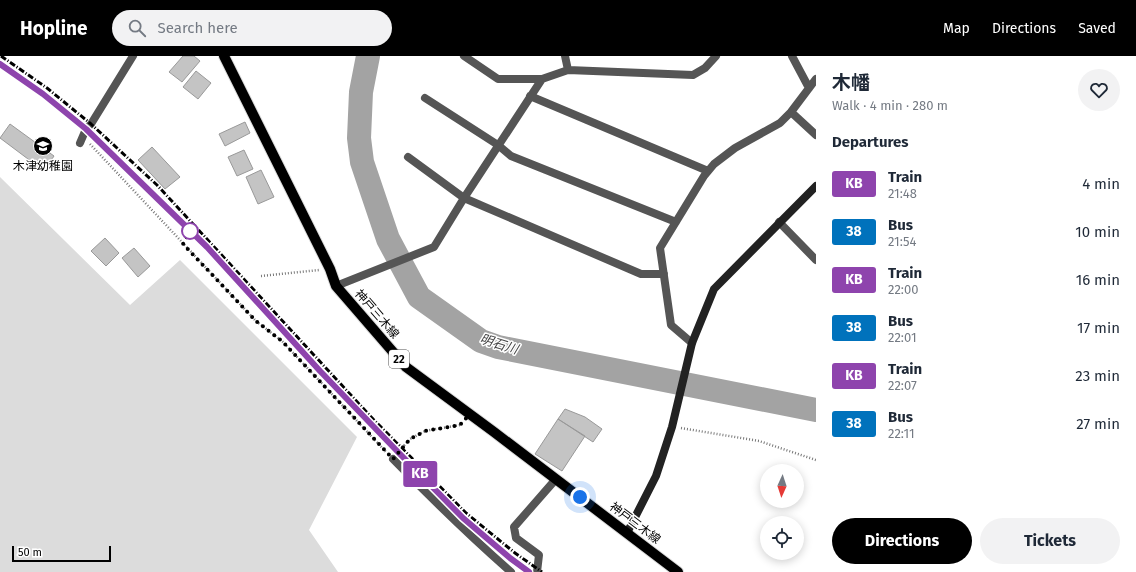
<!DOCTYPE html>
<html lang="en">
<head>
<meta charset="utf-8">
<style>
  body { margin:0; font-family:"Fira Sans","Noto Sans JP",sans-serif; background:#f2f2f3; color:#1f2937; height:100vh; display:flex; flex-direction:column; font-size:15px; white-space:nowrap }
  * { box-sizing:border-box; margin:0 }
  p { font-size:13px; color:#747a83 }
  .icon { flex:none; width:22px; height:22px; fill:none; stroke:currentColor; stroke-width:2; stroke-linecap:round; stroke-linejoin:round }
  .map { position:relative; flex:1; overflow:hidden }
  .details { display:flex; flex-direction:column; background:#fff; width:320px }
  .details>* { flex:none }
  .badge { padding:0 8px; border-radius:3px; font-size:14px; line-height:26px }
  .needle { width:26px; rotate:183deg }
  .controls { position:absolute; left:760px; top:408px; display:grid; gap:8px }
  .controls a { display:grid; place-items:center; width:44px; height:44px; border-radius:50%; background:#fff; box-shadow:0 2px 10px #0003; font-size:20px }
  .scale { position:absolute; left:12px; bottom:10px; width:99px; box-sizing:border-box; padding-left:4px; border:2px solid #000; border-top:0; font-size:11px; line-height:14px; white-space:nowrap; color:#000; -webkit-text-stroke:3px #fff; paint-order:stroke }
  .you { position:absolute; width:20px; height:20px; margin:-10px; border:3px solid #fff; border-radius:50%; background:#1a73e8; box-shadow:0 0 0 6px #1a73e833 }
  .map>.badge { position:absolute; translate:-50% -50%; box-shadow:0 0 0 2px #fff }
  h2 { padding:0 16px; font-size:15px; line-height:36px }
  .round { display:grid; place-items:center; flex:none; width:42px; height:42px; border-radius:21px; background:#f2f2f3 }
  .overview { display:flex; align-items:center; justify-content:space-between; height:68px; padding:0 16px }
  h1 { font-size:19px; font-weight:700; line-height:30px }
  .action { display:flex; gap:8px; margin-top:auto; padding:8px 16px }
  .action a { flex:1; height:46px; border-radius:24px; background:#000; color:#fff; font-size:16px; font-weight:700; line-height:46px; text-align:center }
  .action a+a { background:#f2f2f3; color:#1f2937 }
  ul { padding:0; list-style:none }
  li { display:flex; align-items:center; gap:12px; height:48px; padding:0 16px }
  li div { flex:1 }
  li b { display:block; font-size:15px }
  li em { font-style:normal }
  li .badge { min-width:44px; font-weight:700; text-align:center }
  header { display:flex; align-items:center; gap:24px; box-sizing:border-box; height:56px; padding:0 20px; background:#000; color:#fff }
  header strong { font-size:19px }
  nav { display:flex; gap:22px; margin-inline-start:auto; font-size:14px }
  .search { width:280px; height:36px; background:#f2f2f3; display:flex; align-items:center; gap:10px; box-sizing:border-box; padding:0 14px; border-radius:22px; color:#747a83; font-size:15px }
  main { display:flex; flex:1; min-height:0 }
  .map>svg:first-child { display:block }
  .green { fill:#dcdcdc }
  .lines { fill:none; stroke-linecap:round; stroke-linejoin:round }
  .river { stroke:#a3a3a3; stroke-width:24 }
  .building { fill:#c4c4c4; stroke:#999 }
  .primary-casing { stroke:#dbdbdb; stroke-width:12 }
  .path { stroke:#777; stroke-width:2.5; stroke-dasharray:1 2; stroke-linecap:butt }
  .street { stroke:#555; stroke-width:8 }
  .secondary { stroke:#222; stroke-width:8 }
  .primary { stroke:#000; stroke-width:10 }
  .rail { stroke:#000; stroke-width:3; stroke-dasharray:6 2 1 2; stroke-linecap:butt }
  .line-casing { stroke:#fff; stroke-width:9 }
  .line { stroke:#8e44ad; stroke-width:6 }
  .walk { stroke:#000; stroke-width:4; stroke-dasharray:0 7.2 }
  .stop-dot { fill:#fff; stroke:#8e44ad; stroke-width:2 }
  .labels { text-anchor:middle; dominant-baseline:central; stroke-width:3; stroke-linejoin:round; paint-order:stroke }
  .shield { fill:#fff; stroke:#4c4c4c; stroke-width:1 }
  .shield-label { font-size:11px; font-weight:bold; fill:#000 }
  .poi-label { font-size:12px; fill:#000; stroke:#fff }
  .street-label { font-size:12px; fill:#000; stroke:#fff }
  .water-label { font-size:13px; font-style:italic; fill:#444; stroke:#fff }
</style>
</head>
<body>
<header>
<strong>Hopline</strong>
<div class="search"><svg class="icon" aria-label="search" viewBox="0 0 24 24"><circle cx="10" cy="10" r="6"/><path d="M15 15l6 6"/></svg>Search here</div>
<nav><a>Map</a><a>Directions</a><a>Saved</a></nav>
</header>
<main>
<div class="map">
<svg width="816" height="516" viewBox="0 0 816 516">
  <rect width="100%" height="100%" fill="#fff"/>
  <path class="green" d="M0 121 130 249 180 204 357 381 309 474 338 516H0Z"/>
  <g class="lines">
    <path class="river" d="M368 0 361 36 359 82 362 106 388 183 419 241 481 285 498 291 816 354"/>
  </g>
  <path class="building" d="M183 0H194L200 5 182 26 169 16Z
    M196 15 211 27 198 43 183 31Z
    M245 66 250 77 225 90 219 78Z
    M10 68 54 100 44 115 0 82Z
    M152 91 180 121 165 133 138 104Z
    M244 94 253 113 237 120 228 101Z
    M261 114 274 141 258 148 246 121Z
    M105 182 119 197 106 210 91 195Z
    M134 192 150 210 138 221 122 202Z
    M565 353 585 361 602 373 593 386 558 363Z
    M558 363 585 380 562 415 535 398Z"/>
  <g class="lines">
    <defs>
      <path id="primary" d="M224 0 330 213 336 230 406 311 494 376 678 516"/>
    </defs>
    <use href="#primary" class="primary-casing"/>
    <path class="path" d="M90 88 256 265 283 286 387 397
      M261 220 319 214
      M681 372 759 385 816 404
      M398 396 410 383 425 375 460 369 462 367"/>
    <path class="street" d="M464 0 498 23H542
      M565 0 568 14
      M792 0 809 32
      M530 40 708 115
      M425 42 498 89 511 100 676 166
      M791 56 816 79
      M80 87 86 73 91 68 133 0
      M408 101 464 142 641 218H664
      M779 166 816 204
      M336 230 434 191 464 142 542 23 568 14 693 19 705 12 716 0
      M692 287 671 269 660 192 704 120 714 108 735 92 780 67 791 56 816 23
      M393 403C431 442 470 480 511 516
      M537 516 539 499 516 482 514 471 556 423"/>
    <path class="secondary" d="M627 477 656 420 672 371 692 287 714 233 816 130"/>
    <use href="#primary" class="primary"/>
    <path class="rail" d="M1 0 47 32 91 68 157 129 373 363 466 457 515 497 542 516
      M0 8 43 38 86 73 150 135 207 191 320 315 398 396 440 439
      M472 469 510 502 529 516"/>
  </g>
  <g class="lines">
    <defs>
      <path id="line" d="M0 8 43 38 86 73 207 191 320 315 398 396 463 462 510 502 529 516"/>
    </defs>
    <use href="#line" class="line-casing"/>
    <use href="#line" class="line"/>
    <path class="walk" d="M190 175 183 188 256 265 283 286 393 403 410 383 425 375 460 369 469 359 494 376 580 441"/>
  </g>
  <defs>
    <symbol id="school-disc" viewBox="-11 -11 22 22"><circle r="9.5" fill="#000" stroke="#fff"/><path d="M0-5L7-2L0 1L-7-2ZM-4 1L0 2.5L4 1V4Q0 6-4 4Z" fill="#fff"/></symbol>
  </defs>
  <g fill-rule="evenodd">
    <use href="#school-disc" x="32" y="79" width="22" height="22"/>
  </g>
  <circle class="stop-dot" cx="190" cy="175" r="8"/>
  <g class="labels">
    <rect class="shield" x="389" y="294" width="20" height="18" rx="3"/>
    <g class="shield-label">
      <text x="399" y="303">22</text>
    </g>
    <g class="poi-label">
      <text x="43" y="110">木津幼稚園</text>
    </g>
    <g class="street-label">
      <text transform="translate(377 258) rotate(49)">神戸三木線</text>
      <text transform="translate(635 467) rotate(37)">神戸三木線</text>
    </g>
    <g class="water-label">
      <text transform="translate(499 288) rotate(17)">明石川</text>
    </g>
  </g>
</svg>
<div class="controls">
<a><svg class="needle" viewBox="-14 -14 28 28"><path d="M0-13l5 13h-10z" fill="#e53935"/><path d="M0 13l5-13h-10z" fill="#747a83"/></svg></a>
<a><svg class="icon" aria-label="locate" viewBox="0 0 24 24"><circle cx="12" cy="12" r="6"/><path d="M12 2v4M12 18v4M2 12h4M18 12h4"/></svg></a>
</div>
<div class="scale">50 m</div>
<div class="you" style="left:580px;top:441px"></div>
<b class="badge" style="left:420px;top:418px;background:#8e44ad;color:#fff">KB</b>
</div>
<section class="details">
<div class="overview"><div><h1>木幡</h1><p>Walk · 4 min · 280 m</p></div><a class="round"><svg class="icon" aria-label="heart" viewBox="0 0 24 24"><path d="M12 20l-8-8c-3-5 5-10 8-4 3-6 11-1 8 4z"/></svg></a></div>
<h2>Departures</h2>
<ul>
<li><span class="badge" style="background:#8e44ad;color:#fff">KB</span><div><b>Train</b><p>21:48</p></div><em>4 min</em></li>
<li><span class="badge" style="background:#0072bc;color:#fff">38</span><div><b>Bus</b><p>21:54</p></div><em>10 min</em></li>
<li><span class="badge" style="background:#8e44ad;color:#fff">KB</span><div><b>Train</b><p>22:00</p></div><em>16 min</em></li>
<li><span class="badge" style="background:#0072bc;color:#fff">38</span><div><b>Bus</b><p>22:01</p></div><em>17 min</em></li>
<li><span class="badge" style="background:#8e44ad;color:#fff">KB</span><div><b>Train</b><p>22:07</p></div><em>23 min</em></li>
<li><span class="badge" style="background:#0072bc;color:#fff">38</span><div><b>Bus</b><p>22:11</p></div><em>27 min</em></li>
</ul>
<div class="action"><a>Directions</a><a>Tickets</a></div>
</section>
</main>
</body>
</html>
